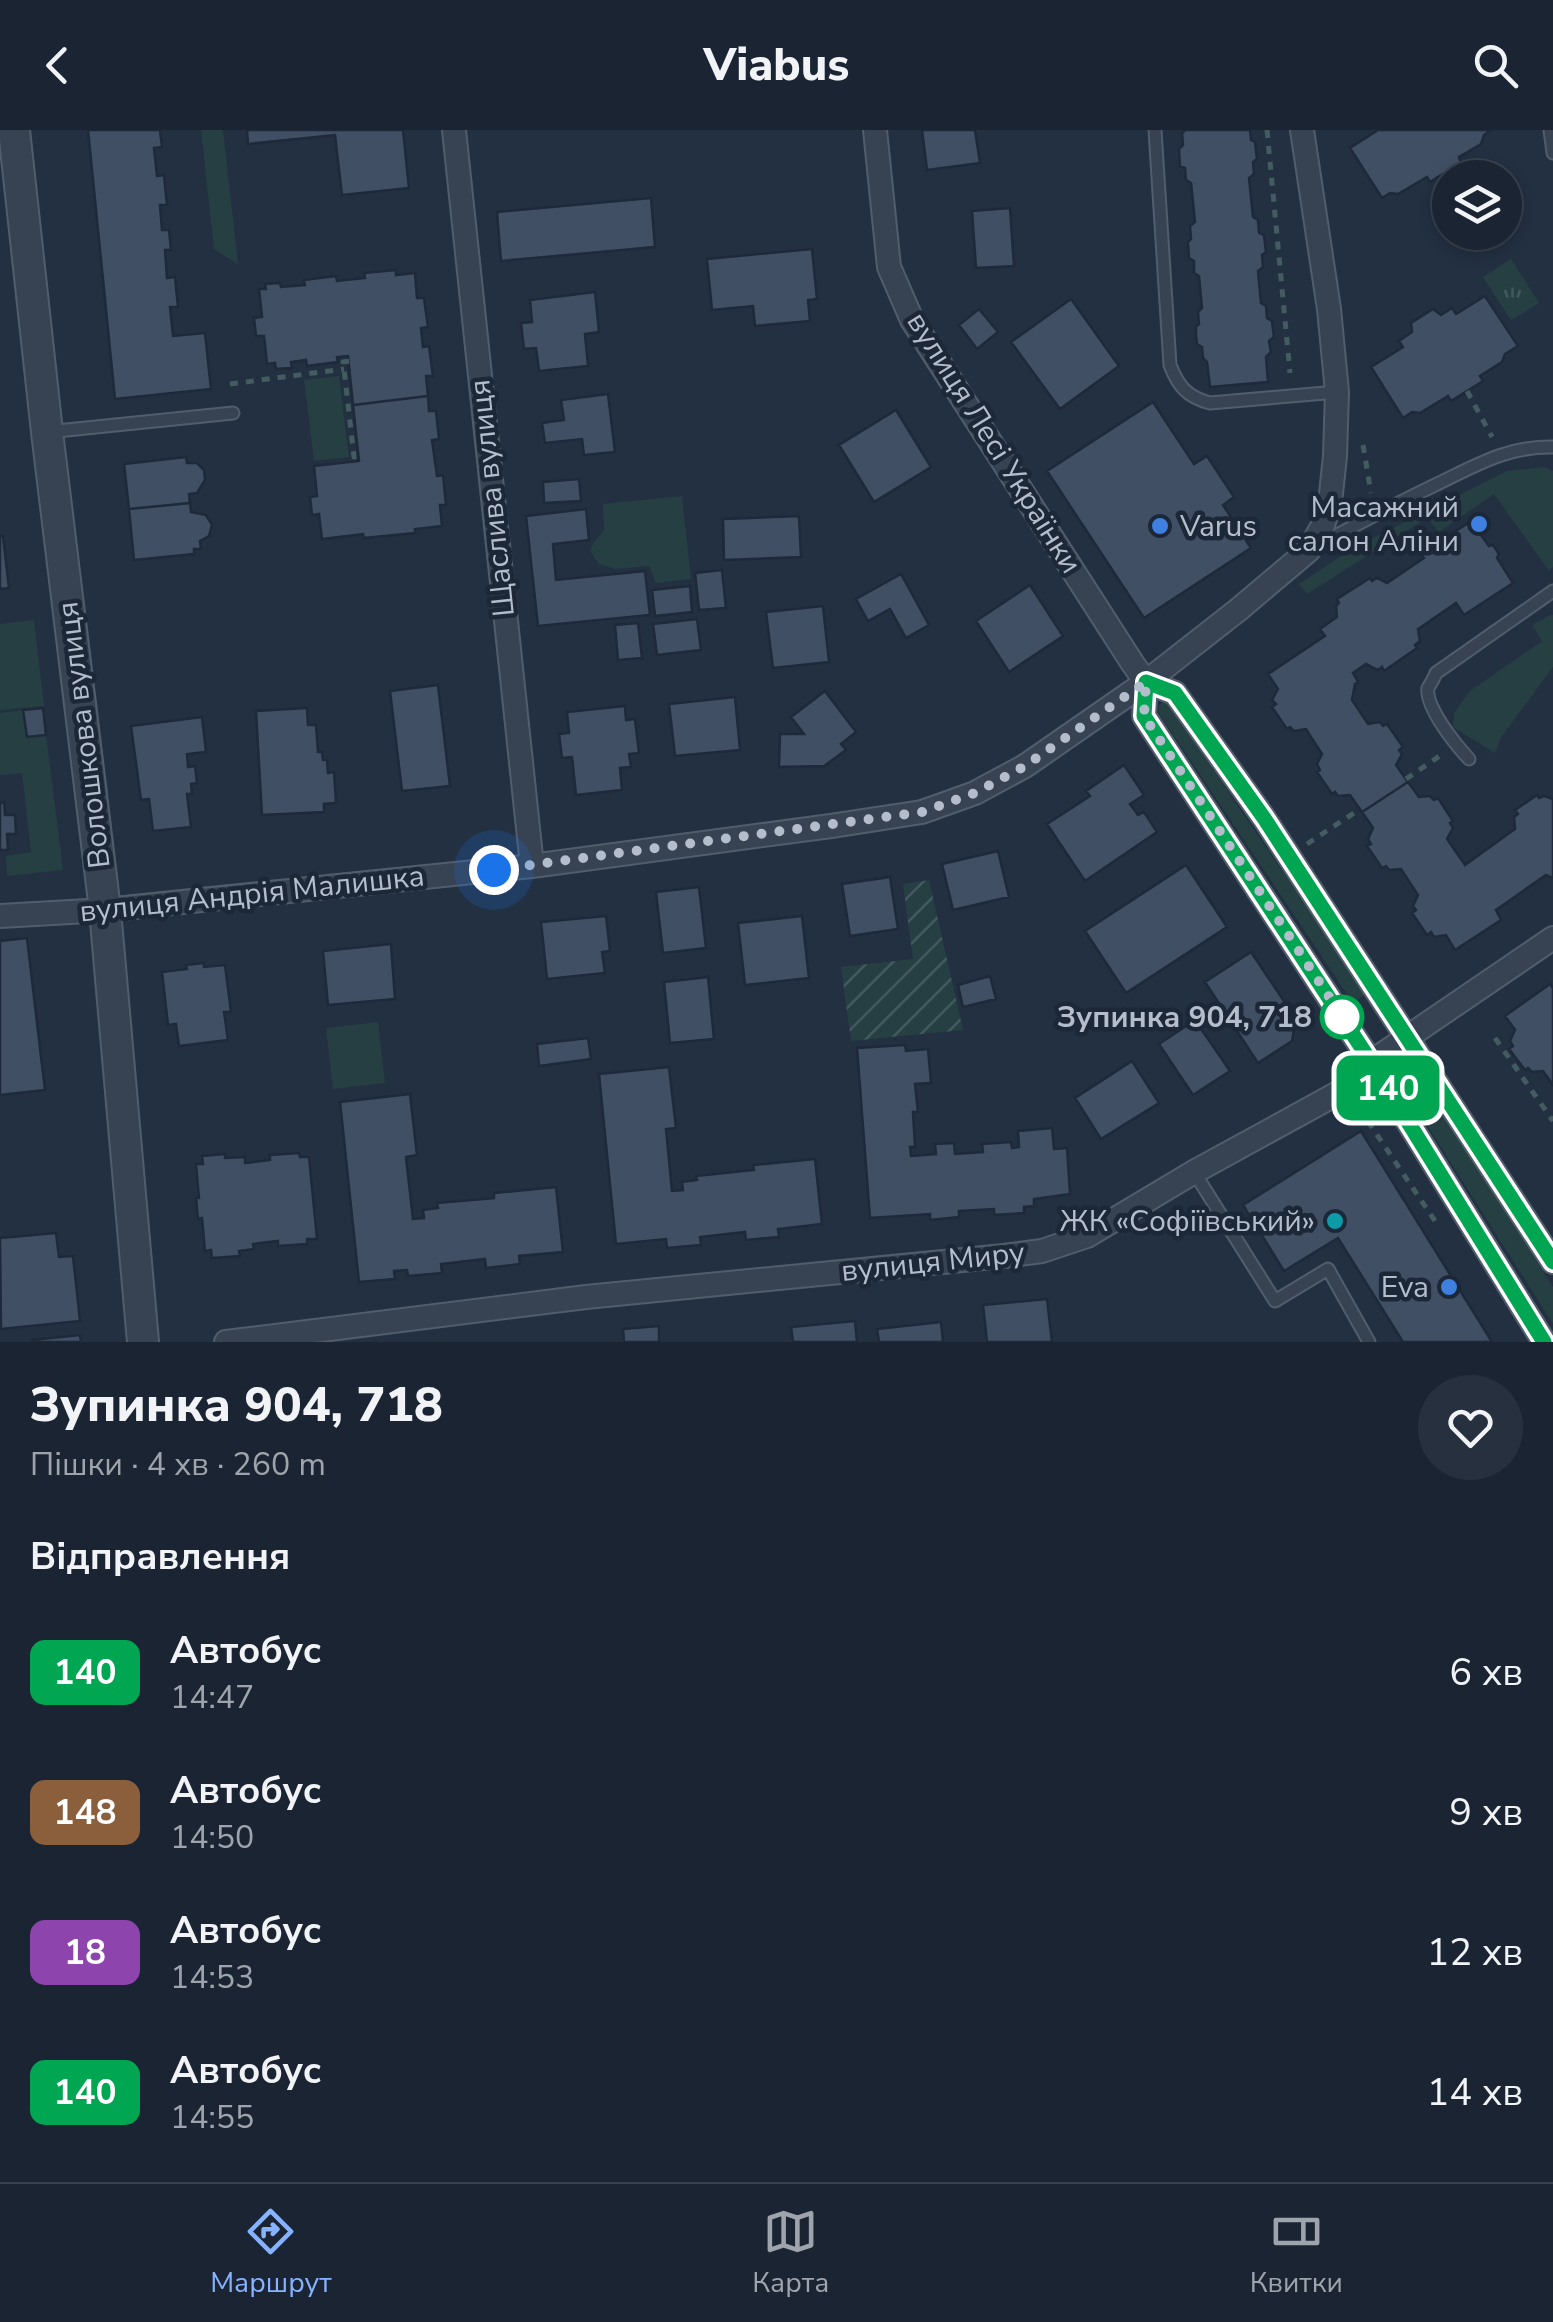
<!DOCTYPE html>
<html lang="uk">
<head>
<meta charset="utf-8">
<style>
  body { margin:0; font-family:"Nunito Sans",sans-serif; background:#27303e; color:#f1f3f6; height:100vh; display:flex; flex-direction:column; font-size:38px; white-space:nowrap }
  * { box-sizing:border-box; margin:0 }
  p { font-size:32px; color:#9fa4ac }
  .icon { flex:none; width:55px; height:55px; fill:none; stroke:currentColor; stroke-width:2; stroke-linecap:round; stroke-linejoin:round }
  .map { position:relative; height:1212px; overflow:hidden }
  .panel { display:flex; flex-direction:column; background:#1a2432; flex:1 }
  .panel>* { flex:none }
  .badge { padding:0 20px; border-radius:15px; font-size:35px; line-height:65px }
  .controls { position:absolute; left:1432px; top:30px; display:grid; gap:20px }
  .controls a { display:grid; place-items:center; width:90px; height:90px; border-radius:50%; background:#1a2432; box-shadow:0 5px 15px #0003,0 0 0 2px #38414d; font-size:50px }
  .you { position:absolute; width:50px; height:50px; margin:-25px; border:8px solid #fff; border-radius:50%; background:#1a73e8; box-shadow:0 0 0 15px #1a73e833 }
  .map>.badge { position:absolute; translate:-50% -50%; box-shadow:0 0 0 5px #fff }
  h2 { padding:0 30px; font-size:38px; line-height:90px }
  .round { display:grid; place-items:center; flex:none; width:105px; height:105px; border-radius:52px; background:#27303e }
  .head { display:flex; align-items:center; justify-content:space-between; height:170px; padding:0 30px }
  h1 { font-size:48px; font-weight:800; line-height:75px }
  ul { padding:0; list-style:none }
  li { display:flex; align-items:center; gap:30px; height:140px; padding:0 30px }
  li div { flex:1 }
  li b { display:block; font-size:38px }
  li em { font-style:normal }
  li .badge { min-width:110px; font-weight:700; text-align:center }
  header { display:flex; justify-content:space-between; align-items:center; height:130px; padding:0 30px; background:#1a2432; font-size:45px; font-weight:800 }
  .tab-bar { display:flex; justify-content:space-around; align-items:center; height:140px; border-top:2px solid #38414d; background:#1a2432; font-size:28px; color:#9fa4ac }
  .tab-bar a { display:grid; justify-items:center; gap:5px }
  .tab-bar .active { color:#86b2ff }
  .map>svg:first-child { display:block }
  .grass { fill:#253f43 }
  .park { fill:url(#park-tufts) }
  .garden { fill:url(#garden-furrows) }
  .building { fill:#414f65; stroke:#1e2939; stroke-width:2.5 }
  .lines { fill:none; stroke-linecap:round; stroke-linejoin:round }
  .service-casing { stroke:#525d6c; stroke-width:15 }
  .minor-casing { stroke:#525d6c; stroke-width:26 }
  .tertiary-casing { stroke:#525d6c; stroke-width:34 }
  .path { stroke:#435c60; stroke-width:5; stroke-dasharray:8 8; stroke-linecap:butt }
  .service { stroke:#374252; stroke-width:11 }
  .minor { stroke:#374252; stroke-width:22 }
  .tertiary { stroke:#374252; stroke-width:30 }
  .line-casing { stroke:#fff; stroke-width:22 }
  .line { stroke:#00a651; stroke-width:15 }
  .walk { stroke:#b4bdcc; stroke-width:10; stroke-dasharray:0 18 }
  .shop-dot { fill:#3f7fe0; stroke:#1c2737; stroke-width:4 }
  .stop-dot { fill:#fff; stroke:#00a651; stroke-width:5 }
  .culture-dot { fill:#0f9aa8; stroke:#1c2737; stroke-width:4 }
  .labels { text-anchor:middle; dominant-baseline:central; stroke-width:9; stroke-linejoin:round; paint-order:stroke }
  .street-label { font-size:30px; fill:#b4bdcc; stroke:#1c2737 }
  .poi-label { font-size:30px; fill:#b4bdcc; stroke:#1c2737; text-anchor:end }
  .stop-label { font-size:30px; font-weight:bold; fill:#b4bdcc; stroke:#1c2737; text-anchor:end }
</style>
</head>
<body>
<header><svg class="icon" aria-label="back" viewBox="0 0 24 24"><path d="M15 5l-7 7 7 7"/></svg>Viabus<svg class="icon" aria-label="search" viewBox="0 0 24 24"><circle cx="10" cy="10" r="6"/><path d="M15 15l6 6"/></svg></header>
<div class="map">
<svg width="1553" height="1212" viewBox="0 0 1553 1212">
  <defs>
    <pattern id="park-tufts" width="24" height="20" patternUnits="userSpaceOnUse" patternTransform="scale(2.5)"><rect width="24" height="20" fill="#253f43"/><path d="M3 7l-1-3M5 7V3M7 7l1-3M15 17l-1-3M17 17v-4M19 17l1-3" fill="none" stroke="#42595d"/></pattern>
    <pattern id="garden-furrows" width="10" height="10" patternUnits="userSpaceOnUse" patternTransform="scale(2.5)"><rect width="10" height="10" fill="#253f43"/><path d="M-1 1l2-2M0 10L10 0M9 11l2-2" fill="none" stroke="#42595d"/></pattern>
  </defs>
  <rect width="100%" height="100%" fill="#233042"/>
  <path class="grass" d="M201 0H223L238 134 214 119Z
    M339 246 349 327 314 331 304 250Z
    M1545 337 1553 341V437L1549 441 1494 364 1439 402 1427 388 1307 464 1299 454 1351 419 1507 341Z
    M682 366 691 449 656 453 649 436 616 439 599 434 590 421 594 412 604 401 603 374Z
    M1550 485H1553V537L1502 606 1495 623 1453 597 1454 583 1470 561 1542 511 1532 495Z
    M34 490 44 576 0 580V494Z
    M1164 572 1169 575 1366 864 1353 873 1158 582 1159 575Z
    M23 580 27 607 46 605 63 740 7 746 6 726 31 722 22 643 0 645V583Z
    M378 892 385 953 333 959 326 898Z
    M1414 949 1422 951 1553 1157V1194L1404 959Z"/>
  <path class="park" d="M1511 129 1539 173 1511 190 1483 147Z"/>
  <path class="garden" d="M929 750 963 900 851 911 841 837 913 829 903 754Z"/>
  <path class="building" d="M88 0H160L162 17 154 18 157 46 164 45 167 75H160L162 100H169L171 120H165L167 148 175 147 178 177H170L173 206 205 203 211 259 115 269Z
    M247 0H403L409 58 342 65 335 5 248 14Z
    M922 0H975L980 33 927 40Z
    M1185 0H1250L1251 10 1255 12 1257 29 1253 32 1254 44 1249 48 1253 87 1258 90 1259 103 1264 105 1266 122 1262 125 1263 137 1258 141 1261 173 1266 176 1267 188 1272 191 1274 207 1269 211 1271 222 1266 227 1268 252 1210 257 1207 232 1203 228 1202 217 1197 214 1196 206V197L1199 194 1198 182 1202 178 1199 146 1194 143V131L1189 128 1188 112 1191 109 1190 96 1195 92 1191 53 1186 50 1185 38 1180 36 1179 19 1183 15 1182 3Z
    M1378 0H1491L1484 5 1481 14 1459 27 1461 32 1446 42 1430 52 1427 47 1398 64 1390 63 1382 68 1350 18Z
    M651 68 655 117 501 131 497 82Z
    M1010 78 1014 136 976 138 972 81Z
    M812 119 817 169 808 170 810 191 755 196 753 176 712 180 707 129Z
    M396 140V145L415 143 417 168H424L428 197 421 198 423 217 429 216 433 246H426L428 266 353 275 348 226 337 227 338 232 307 236 306 230 291 232 292 238 276 239 275 233 267 234 264 206H256L254 188 262 187 259 159H266L265 154 280 153 281 157 305 155 304 150 336 146 337 151 365 148 364 143Z
    M595 162 599 202 585 204 588 236 539 241 536 218 524 219 521 193 532 192 530 170Z
    M1485 166 1518 216 1505 224 1502 232 1480 246 1483 251 1451 271 1448 266 1420 283 1412 282 1403 288 1371 237 1403 217 1399 211 1412 202 1411 193 1433 179 1441 185 1452 178 1456 184Z
    M1071 169 1119 236 1060 279 1011 212Z
    M979 179 998 202 977 219 959 195Z
    M608 264 615 322 584 325 582 309 545 313 542 293 564 290 561 270Z
    M428 266 429 281H436L439 309 432 310 437 346 443 345 446 375H440L442 396 415 399V403L364 408 363 404 322 409 319 384 312 385 310 367 317 366 314 336 359 331 353 275Z
    M1153 272 1194 334 1207 326 1234 367 1223 375 1251 418 1144 488 1047 341Z
    M896 280 931 337 874 372 839 315Z
    M186 327 187 333H197L204 340 205 350 197 363 189 364 190 373 129 379 124 334Z
    M579 349 581 371 544 373 543 352Z
    M190 373 191 382 206 385 212 395 209 406 200 411 201 419H194V424L134 430 129 379Z
    M586 379 589 410 553 414 556 450 645 441 650 485 538 496 526 386Z
    M799 386 801 427 724 430 723 389Z
    M1471 391 1489 416 1493 415 1499 424 1497 428 1513 453 1464 485 1456 473 1418 499 1420 511 1415 515 1417 518 1384 541 1382 537 1378 540 1366 534 1353 543 1358 552 1355 554 1352 570 1368 594 1380 592 1383 596 1387 594 1403 617 1399 620 1402 624 1396 635 1408 652 1362 682 1350 665 1338 666 1335 662 1332 664 1323 651 1317 642 1320 640 1317 634 1322 624 1306 599 1294 601 1290 597 1287 599 1272 577 1276 574 1272 570 1278 559 1268 544 1325 506 1320 499 1337 487 1336 476 1339 473 1337 469 1370 448 1372 451 1377 448 1387 453 1424 428 1421 424Z
    M0 406H3L9 458 0 459Z
    M722 440 726 478 699 480 695 443Z
    M901 444 929 495 906 508 890 479 868 491 856 469Z
    M1030 455 1063 506 1009 542 976 491Z
    M690 456 692 482 655 486 652 460Z
    M823 476 829 532 773 538 766 482Z
    M697 489 701 520 657 525 653 494Z
    M638 493 642 528 618 530 615 495Z
    M438 555 450 656 402 661 390 561Z
    M825 561 856 602 841 614 846 620 824 636 779 637 780 604H804L791 587Z
    M735 567 740 620 675 626 669 574Z
    M625 576 626 590 635 589 639 623 629 624 631 637 620 638 622 660 576 665 572 627 562 628 559 604 569 603 567 582Z
    M43 578 46 605 27 607 23 580Z
    M307 578 308 595H316L318 622H322L323 630H327L328 643 334 642 336 673 324 674V682L262 685 256 581Z
    M202 587 206 622 187 624 188 637 195 636 197 653 191 654 192 664H187L191 697 153 701 149 669 141 670 131 596Z
    M1124 635 1144 665 1130 674 1138 685 1144 682 1157 702 1085 751 1047 694 1090 666 1086 661Z
    M1408 652 1419 667 1430 666 1434 670 1438 668 1453 691 1450 693 1453 698 1447 709 1465 735 1515 699 1514 687 1518 684 1515 680 1537 665 1539 668 1544 666 1553 669V748L1546 745 1496 780 1501 790 1455 820 1446 805 1434 807 1431 802 1427 805 1412 783 1416 780 1413 776 1418 765 1401 739 1389 740 1386 736 1382 738 1367 716 1371 714 1368 709 1373 698 1362 682Z
    M4 672 5 685H15L16 704H7L8 720H0V673Z
    M998 721 1009 767 953 780 942 734Z
    M1186 735 1227 797 1126 863 1085 801Z
    M890 747 898 799 850 806 842 754Z
    M699 757 706 818 663 823 656 762Z
    M606 786 610 821 602 822 605 843 547 849 541 792Z
    M802 786 809 848 745 855 738 793Z
    M27 808 45 960 0 965V811Z
    M391 814 395 869 328 875 323 821Z
    M1251 822 1296 889 1292 911 1258 933 1205 852Z
    M204 833V837L225 835 231 882H224L228 910 179 916 176 894 168 895 162 842 187 839 186 835Z
    M990 846 996 869 963 877 958 855Z
    M708 847 714 909 670 913 664 852Z
    M1550 854 1553 858V955L1543 941 1532 942 1528 938 1525 940 1509 919 1513 916 1510 911 1515 900 1505 886Z
    M1195 890 1230 941 1193 965 1159 914Z
    M588 908 591 929 539 936 537 914Z
    M905 915 906 921 928 919 931 953 915 954 918 982H913L915 1017H910L911 1026 936 1024 935 1014 954 1013 955 1024 983 1022 982 1014 1011 1012 1012 1018 1019 1017 1018 1001 1052 998 1054 1019 1067 1018 1070 1064 1034 1069V1076L1024 1077V1083L994 1085V1079L959 1081V1087L930 1090V1084L870 1088 857 918Z
    M1132 931 1159 973 1101 1009 1075 968Z
    M669 937 676 998 666 999 672 1061 683 1060 682 1052 697 1050 696 1046 754 1040 753 1035 815 1029 822 1094 778 1099 779 1107 746 1110 745 1102 700 1107 701 1115 667 1118 666 1109 616 1114 599 944Z
    M410 964 417 1025 406 1027 413 1089 424 1088 423 1080 438 1078 437 1073 494 1068V1063L556 1057 563 1122 519 1126 520 1134 486 1138 485 1129 441 1134 442 1143 408 1146 407 1140 394 1141 395 1149 359 1152 340 972Z
    M1361 1001 1492 1212H1403L1338 1108 1284 1141 1243 1075Z
    M299 1023 300 1027H309L317 1109H307V1114L278 1116V1111L253 1114 254 1119 239 1121 240 1126 212 1128 211 1120 205 1121 202 1088 198 1089 196 1068H199L196 1034H203L202 1026 225 1024V1028L245 1027V1033L270 1030V1025Z
    M56 1103 59 1127 73 1126 80 1191 1 1199 0 1108Z
    M1047 1169 1052 1212H987L983 1175Z
    M855 1191 857 1212H793L791 1197Z
    M941 1192 943 1212H879L877 1199Z
    M659 1196V1212H624L623 1199Z
    M80 1205 81 1212H32V1210Z"/>
  <g class="lines">
    <defs>
      <path id="service" d="M1155 0 1170 235C1178 256 1187 267 1210 273L1337 262
        M1550 0 1553 23
        M47 302 233 283
        M1315 417C1355 395 1394 375 1435 355 1475 336 1507 316 1553 317
        M1469 629C1456 615 1425 577 1428 558 1429 557 1436 544 1436 543L1553 461
        M1194 1042 1275 1171 1328 1139 1369 1212"/>
      <path id="minor" d="M454 0 532 736
        M875 0 889 137 912 190 1133 534 1146 552 1175 563 1264 688 1553 1132
        M1146 552 1144 586 1371 932 1544 1212
        M0 786 105 780 532 736 831 696 922 682 975 663 1025 636 1146 552 1238 480 1309 420 1323 395 1330 373 1335 326 1337 262 1329 179 1302 0
        M226 1212 586 1167 1004 1126 1042 1121 1087 1106 1194 1042 1349 957 1371 932 1553 808"/>
      <path id="tertiary" d="M14 0 47 302 105 780 143 1212"/>
    </defs>
    <use href="#service" class="service-casing"/>
    <use href="#minor" class="minor-casing"/>
    <use href="#tertiary" class="tertiary-casing"/>
    <path class="path" d="M1267 0 1290 243
      M1446 42 1450 49
      M349 231 343 232 344 239 354 327 359 326
      M230 254 344 239
      M1467 261 1492 307
      M1363 315 1371 363
      M1406 649 1441 625
      M1307 714 1360 679
      M1495 908 1553 991
      M1359 978 1437 1094"/>
    <use href="#service" class="service"/>
    <use href="#minor" class="minor"/>
    <use href="#tertiary" class="tertiary"/>
  </g>
  <g class="lines">
    <defs>
      <path id="line" d="M1544 1212 1371 932 1144 586 1146 552 1175 563 1264 688 1553 1132"/>
    </defs>
    <use href="#line" class="line-casing"/>
    <use href="#line" class="line"/>
    <path class="walk" d="M494 740 922 682 975 663 1025 636 1146 552 1144 586 1351 900 1342 887"/>
  </g>
  <g class="shop-dot">
    <circle cx="1479" cy="394" r="10"/>
    <circle cx="1160" cy="396" r="10"/>
    <circle cx="1449" cy="1157" r="10"/>
  </g>
  <circle class="stop-dot" cx="1342" cy="887" r="20"/>
  <circle class="culture-dot" cx="1335" cy="1091" r="10"/>
  <g class="labels">
    <g class="street-label">
      <text transform="translate(994 313) rotate(58)">вулиця Лесі Українки</text>
      <text transform="translate(492 368) rotate(-96)">Щаслива вулиця</text>
      <text transform="translate(84 605) rotate(-97)">Волошкова вулиця</text>
      <text transform="translate(252 764) rotate(-6)">вулиця Андрія Малишка</text>
      <text transform="translate(933 1132) rotate(-6)">вулиця Миру</text>
    </g>
    <g class="poi-label">
      <text x="1459" y="377">Масажний<tspan x="1459" dy="34">салон Аліни</tspan></text>
      <text x="1180" y="396" text-anchor="start">Varus</text>
      <text x="1315" y="1091">ЖК «Софіївський»</text>
      <text x="1429" y="1157">Eva</text>
    </g>
    <g class="stop-label">
      <text x="1312" y="887">Зупинка 904, 718</text>
    </g>
  </g>
</svg>
<div class="controls">
<a><svg class="icon" aria-label="layers" viewBox="0 0 24 24"><path d="M12 4l9 5-9 5-9-5zM3 14l9 5 9-5"/></svg></a>
</div>
<div class="you" style="left:494px;top:740px"></div>
<b class="badge" style="left:1388px;top:958px;background:#00a651;color:#fff">140</b>
</div>
<section class="panel">
<div class="head"><div><h1>Зупинка 904, 718</h1><p>Пішки · 4 хв · 260 m</p></div><a class="round"><svg class="icon" aria-label="heart" viewBox="0 0 24 24"><path d="M12 20l-8-8c-3-5 5-10 8-4 3-6 11-1 8 4z"/></svg></a></div>
<h2>Відправлення</h2>
<ul>
<li><span class="badge" style="background:#00a651;color:#fff">140</span><div><b>Автобус</b><p>14:47</p></div><em>6 хв</em></li>
<li><span class="badge" style="background:#8b5e3c;color:#fff">148</span><div><b>Автобус</b><p>14:50</p></div><em>9 хв</em></li>
<li><span class="badge" style="background:#8e44ad;color:#fff">18</span><div><b>Автобус</b><p>14:53</p></div><em>12 хв</em></li>
<li><span class="badge" style="background:#00a651;color:#fff">140</span><div><b>Автобус</b><p>14:55</p></div><em>14 хв</em></li>
</ul>
</section>
<nav class="tab-bar">
<a class="active"><svg class="icon" aria-label="directions" viewBox="0 0 24 24"><path d="M12 3l9 9-9 9-9-9zM9 14v-3h6M13 9l2 2-2 2"/></svg>Маршрут</a>
<a><svg class="icon" aria-label="map" viewBox="0 0 24 24"><path d="M3 6l6-2 6 2 6-2v14l-6 2-6-2-6 2zM9 4v14M15 6v14"/></svg>Карта</a>
<a><svg class="icon" aria-label="tickets" viewBox="0 0 24 24"><path d="M3 7h18v10H3zM15 7v10"/></svg>Квитки</a>
</nav>
</body>
</html>
